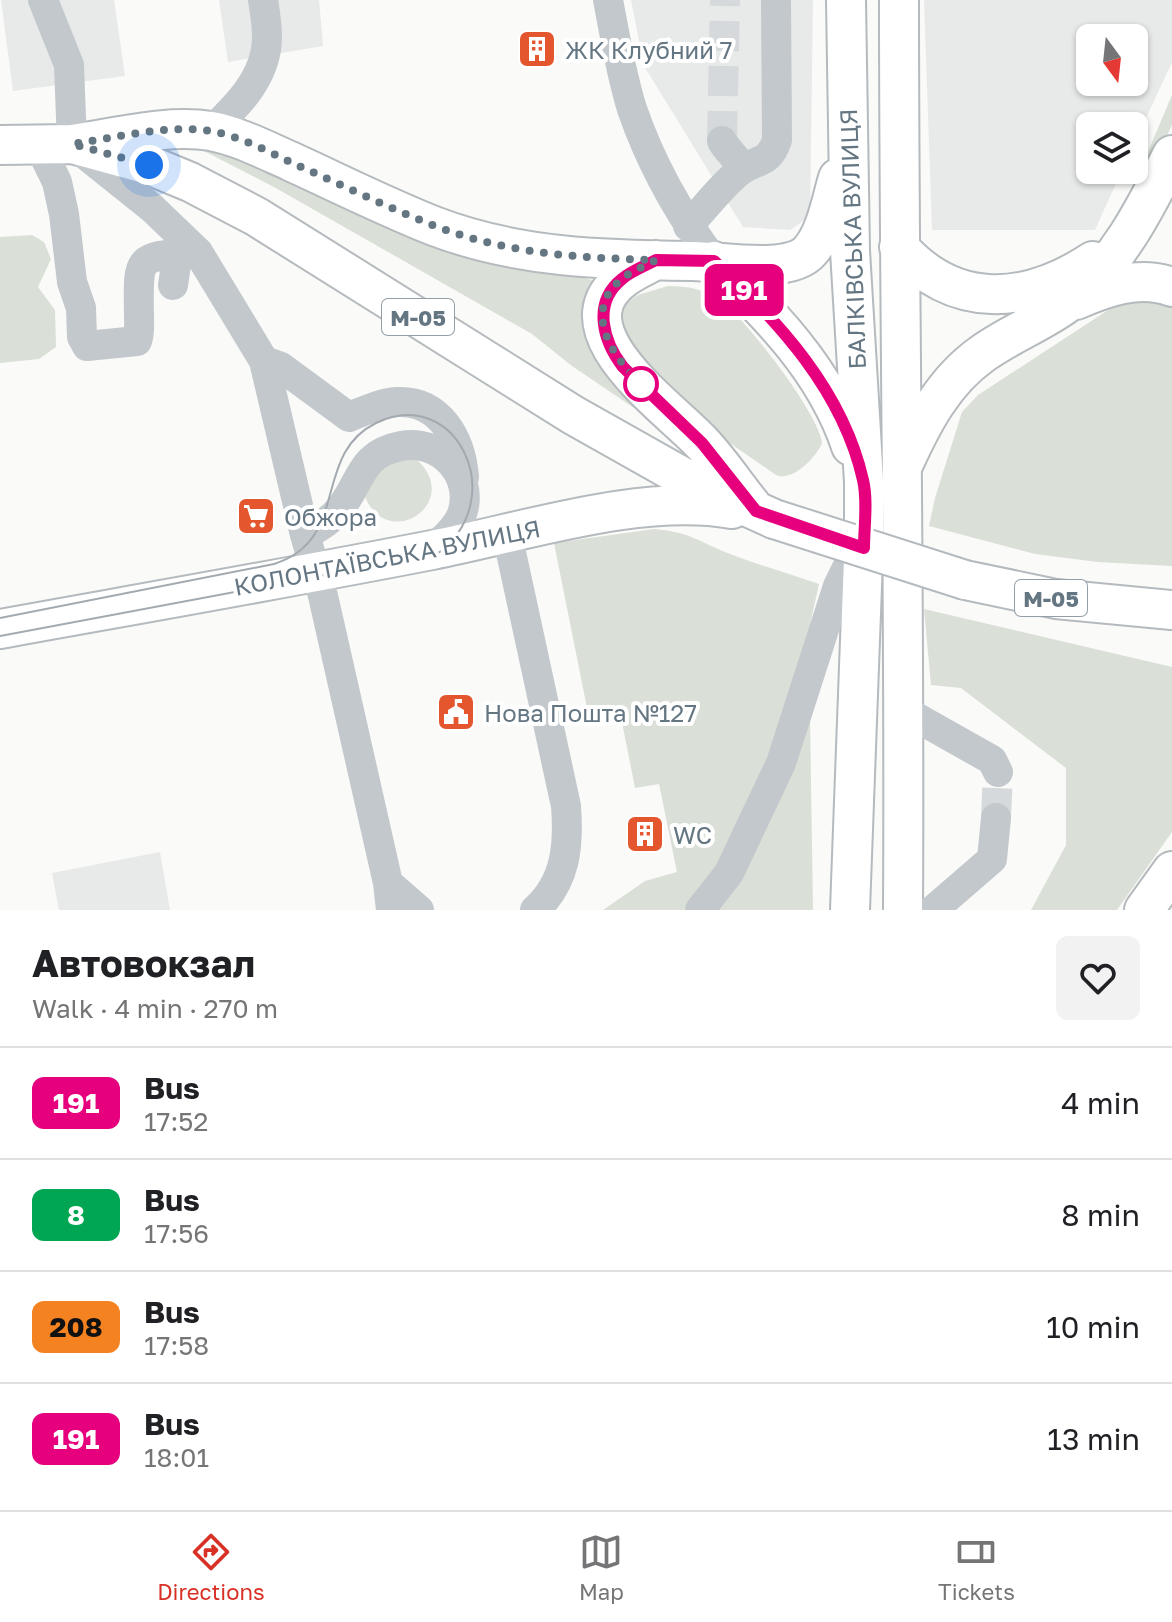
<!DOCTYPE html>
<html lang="en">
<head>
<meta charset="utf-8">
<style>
  body { margin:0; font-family:"Golos Text",sans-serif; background:#f2f2f2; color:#202124; height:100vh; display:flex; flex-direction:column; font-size:30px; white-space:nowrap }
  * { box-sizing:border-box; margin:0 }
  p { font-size:26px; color:#757577 }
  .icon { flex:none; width:44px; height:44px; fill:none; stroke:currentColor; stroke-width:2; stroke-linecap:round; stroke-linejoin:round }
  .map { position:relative; height:910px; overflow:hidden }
  .details { display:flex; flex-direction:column; background:#fff; flex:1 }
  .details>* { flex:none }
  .badge { padding:0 16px; border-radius:12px; font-size:28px; line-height:52px }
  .needle { width:52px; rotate:165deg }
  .controls { position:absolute; left:1076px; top:24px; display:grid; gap:16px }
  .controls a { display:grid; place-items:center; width:72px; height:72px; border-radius:12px; background:#fff; box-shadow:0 2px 6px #0004; font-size:40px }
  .you { position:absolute; width:40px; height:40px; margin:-20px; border:6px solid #fff; border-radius:50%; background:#1a73e8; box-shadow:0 0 0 12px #1a73e833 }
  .map>.badge { position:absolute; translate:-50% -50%; box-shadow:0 0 0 4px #fff }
  .round { display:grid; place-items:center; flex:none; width:84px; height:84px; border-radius:12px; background:#f2f2f2 }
  .summary { display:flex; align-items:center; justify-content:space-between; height:136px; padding:0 32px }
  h1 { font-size:38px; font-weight:700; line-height:60px }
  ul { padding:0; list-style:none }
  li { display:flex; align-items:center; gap:24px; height:112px; padding:0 32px; border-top:2px solid #e0e0e0 }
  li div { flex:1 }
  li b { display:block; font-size:30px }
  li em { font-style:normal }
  li .badge { min-width:88px; font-weight:700; text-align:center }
  .tab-bar { display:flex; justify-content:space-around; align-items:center; height:112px; border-top:2px solid #e0e0e0; background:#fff; font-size:22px; color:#757577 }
  .tab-bar a { display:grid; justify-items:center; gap:4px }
  .tab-bar .on { color:#d93025 }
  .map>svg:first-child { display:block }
  .built { fill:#e8e9e9; fill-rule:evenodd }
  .green { fill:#dadfd7 }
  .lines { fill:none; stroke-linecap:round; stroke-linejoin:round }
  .minor-tunnel { stroke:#d5d9db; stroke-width:30; stroke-dasharray:30 15; stroke-linecap:butt }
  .major-casing { stroke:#b5babe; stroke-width:42 }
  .minor { stroke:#c3c8cc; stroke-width:30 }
  .major { stroke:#fff; stroke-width:38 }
  .tram { stroke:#a2aab0; stroke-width:2 }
  .major-bridge-casing { stroke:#b5babe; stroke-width:42; stroke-linecap:butt }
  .major-bridge { stroke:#fff; stroke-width:38 }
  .line-casing { stroke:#fff; stroke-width:18 }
  .line { stroke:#e6007e; stroke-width:12 }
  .walk { stroke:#657683; stroke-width:8; stroke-dasharray:0 14.4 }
  .stop-dot { fill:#fff; stroke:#e6007e; stroke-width:4 }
  .labels { text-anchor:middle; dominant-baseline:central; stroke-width:8; stroke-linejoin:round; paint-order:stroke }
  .shield { fill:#fff; stroke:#939fa8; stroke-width:2 }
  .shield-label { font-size:22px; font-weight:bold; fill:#657683 }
  .poi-label { font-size:24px; fill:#657683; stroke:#fff; text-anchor:start }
  .street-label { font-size:24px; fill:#657683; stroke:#fff }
</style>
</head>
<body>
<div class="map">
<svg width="1172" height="910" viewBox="0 0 1172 910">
  <rect width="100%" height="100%" fill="#fafaf8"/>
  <path class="built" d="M1 0H114L125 76 13 91Z
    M219 0H319L323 46 228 62Z
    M631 0H813L810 216 790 230 743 227 644 66Z
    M924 0H1172V62L1134 144V126H1090V170H1122L1095 230H932ZM1090 38H1134V82H1090Z
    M160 852 170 910H59L52 873Z"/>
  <path class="green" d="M1172 95V125L1127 219 1120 218Z
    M198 148 214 150 415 232 592 280 590 294 671 433 572 366 532 334 274 187Z
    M32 235 44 242 51 259 38 287 55 310 56 347 39 359 0 363V237Z
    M668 286C687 286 705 289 721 301 746 319 819 414 822 443 816 458 792 482 776 475L701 423 624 348 620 314 626 303 638 295Z
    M1128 297 1172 299V566L1098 562 1035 554 929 526 935 498 962 412 978 395Z
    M416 459C465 502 386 555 364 494L374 463Z
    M654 529C691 532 699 542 730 554 759 565 789 574 819 584L800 669 785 719 726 858 693 902 684 910H603L645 881 677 872 659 784 635 788 619 707 588 713 554 543Z
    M924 609 1172 667V832L1117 910H1031L1066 845V768L961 688 931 685Z
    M810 716 813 910H717Z"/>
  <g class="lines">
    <path class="minor-tunnel" d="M722 141 725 0
      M996 818 998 772"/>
    <defs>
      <path id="major" d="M846 0 850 251 864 482V532L850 910
        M899 0C899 303 905 607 903 910
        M72 144C116 138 166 124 211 131 238 136 265 150 290 161 338 183 386 207 434 226 517 258 605 260 692 261 722 261 789 275 810 251 826 233 831 201 838 178
        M0 145 72 144 149 165 190 182 257 217 573 415 690 481 774 519
        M899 247C954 310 1026 305 1093 261
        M656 260C645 266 633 271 624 278 554 329 670 408 702 443 720 462 735 485 752 506
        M714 261C770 314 826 371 851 446
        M1076 300C1106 287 1139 275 1172 287
        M904 463C923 421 944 381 982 354 1008 335 1040 323 1066 304 1116 267 1145 209 1172 155
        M965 580 1056 599 1172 610
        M0 629C144 603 288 578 432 550 524 532 639 493 732 509
        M1144 910 1172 871"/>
    </defs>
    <use href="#major" class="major-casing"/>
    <path class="minor" d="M43 0 69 65 72 144 152 208 198 252 264 361 305 535 323 596 388 883 391 910
      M608 0C615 36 621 74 632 109 651 164 679 214 714 261
      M211 131C237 106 267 77 267 37 267 25 265 12 263 0
      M722 141C728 152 737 157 742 169
      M38 143 57 182 64 214 72 282 81 308 82 337 87 346 137 341C140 333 139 325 139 316 138 254 136 257 198 252
      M688 226C705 208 721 186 740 171 757 158 768 166 777 140L776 0
      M173 285 176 265
      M264 361 281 367 349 417C364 411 380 403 397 402 440 400 461 439 464 477
      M507 534 566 806C569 846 566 882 535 910
      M305 535C318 528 330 521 339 510 362 482 359 454 401 446 440 438 475 476 462 514 456 529 442 541 429 551
      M905 711 992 760 998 772
      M388 883 419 910
      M700 910 729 873 781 763 838 586 862 537
      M933 910 992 859 996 818"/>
    <use href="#major" class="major"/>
    <path class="tram" d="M0 618 274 564C351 540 311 455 376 423 456 384 512 499 437 554L0 636"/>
    <defs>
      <path id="major-bridge" d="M774 519 965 580"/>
    </defs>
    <use href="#major-bridge" class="major-bridge-casing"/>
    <use href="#major-bridge" class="major-bridge"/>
  </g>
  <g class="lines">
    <defs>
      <path id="line" d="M656 260 714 261C779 322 843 391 863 480 868 501 864 527 864 548L756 511 702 443 623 367C603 341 592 303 622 279 631 271 645 266 656 260Z"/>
    </defs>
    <use href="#line" class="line-casing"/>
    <use href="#line" class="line"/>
    <path class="walk" d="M149 165 72 144C116 138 166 124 211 131 238 136 266 150 290 162 338 183 386 207 435 226 507 254 580 258 656 260 645 266 632 271 623 278 579 312 615 359 643 386L641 384"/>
  </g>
  <defs>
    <symbol id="building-square" viewBox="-11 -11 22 22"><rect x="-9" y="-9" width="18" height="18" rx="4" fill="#e4572e" stroke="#fff"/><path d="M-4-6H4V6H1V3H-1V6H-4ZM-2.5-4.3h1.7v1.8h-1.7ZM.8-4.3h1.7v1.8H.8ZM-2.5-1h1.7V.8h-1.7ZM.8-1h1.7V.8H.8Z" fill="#fff"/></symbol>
    <symbol id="supermarket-square" viewBox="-11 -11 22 22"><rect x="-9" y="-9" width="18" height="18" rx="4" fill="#e4572e" stroke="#fff"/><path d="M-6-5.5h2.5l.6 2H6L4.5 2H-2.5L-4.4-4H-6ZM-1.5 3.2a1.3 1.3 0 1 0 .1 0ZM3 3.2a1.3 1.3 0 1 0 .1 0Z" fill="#fff"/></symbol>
    <symbol id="civic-square" viewBox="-11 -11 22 22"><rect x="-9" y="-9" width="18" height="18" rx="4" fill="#e4572e" stroke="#fff"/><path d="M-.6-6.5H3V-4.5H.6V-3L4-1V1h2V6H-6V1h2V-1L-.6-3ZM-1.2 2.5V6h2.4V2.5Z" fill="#fff"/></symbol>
  </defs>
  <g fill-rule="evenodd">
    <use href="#building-square" x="515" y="27" width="44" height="44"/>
    <use href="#supermarket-square" x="234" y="494" width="44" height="44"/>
    <use href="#civic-square" x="434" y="690" width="44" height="44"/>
    <use href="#building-square" x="623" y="812" width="44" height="44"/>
  </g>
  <circle class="stop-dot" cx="641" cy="384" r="16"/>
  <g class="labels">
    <g class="shield">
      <rect x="382" y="299" width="72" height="36" rx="6"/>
      <rect x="1015" y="580" width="72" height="36" rx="6"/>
    </g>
    <g class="shield-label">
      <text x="418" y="317">М-05</text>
      <text x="1051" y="598">М-05</text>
    </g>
    <g class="poi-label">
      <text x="565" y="49">ЖК Клубний 7</text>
      <text x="284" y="516">Обжора</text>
      <text x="484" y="712">Нова Пошта №127</text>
      <text x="673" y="834">WC</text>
    </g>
    <g class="street-label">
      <text transform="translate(852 239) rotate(-92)">БАЛКІВСЬКА ВУЛИЦЯ</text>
      <text transform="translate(387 557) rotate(-11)">КОЛОНТАЇВСЬКА ВУЛИЦЯ</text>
    </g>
  </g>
</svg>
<div class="controls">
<a><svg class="needle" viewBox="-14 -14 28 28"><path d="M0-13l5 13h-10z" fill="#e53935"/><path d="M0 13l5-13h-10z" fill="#757577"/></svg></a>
<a><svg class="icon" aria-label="layers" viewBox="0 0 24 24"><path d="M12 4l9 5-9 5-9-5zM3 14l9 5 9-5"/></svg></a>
</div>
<div class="you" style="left:149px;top:165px"></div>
<b class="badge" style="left:744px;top:290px;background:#e6007e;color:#fff">191</b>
</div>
<section class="details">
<div class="summary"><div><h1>Автовокзал</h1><p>Walk · 4 min · 270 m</p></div><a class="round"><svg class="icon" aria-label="heart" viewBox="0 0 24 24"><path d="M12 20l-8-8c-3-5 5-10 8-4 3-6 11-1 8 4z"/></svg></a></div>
<ul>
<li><span class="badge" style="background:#e6007e;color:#fff">191</span><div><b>Bus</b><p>17:52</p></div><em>4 min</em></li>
<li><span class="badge" style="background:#00a651;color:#fff">8</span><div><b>Bus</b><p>17:56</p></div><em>8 min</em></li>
<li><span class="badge" style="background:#f58220;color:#111">208</span><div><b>Bus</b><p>17:58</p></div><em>10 min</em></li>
<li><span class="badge" style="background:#e6007e;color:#fff">191</span><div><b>Bus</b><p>18:01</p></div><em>13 min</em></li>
</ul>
</section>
<nav class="tab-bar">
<a class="on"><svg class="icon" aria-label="directions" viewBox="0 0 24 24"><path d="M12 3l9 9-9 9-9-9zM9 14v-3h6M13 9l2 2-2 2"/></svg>Directions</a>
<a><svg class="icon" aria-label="map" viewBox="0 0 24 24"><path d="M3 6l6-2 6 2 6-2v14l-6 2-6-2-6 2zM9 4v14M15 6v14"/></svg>Map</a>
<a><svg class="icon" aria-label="tickets" viewBox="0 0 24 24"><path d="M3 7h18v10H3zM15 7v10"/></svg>Tickets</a>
</nav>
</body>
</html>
